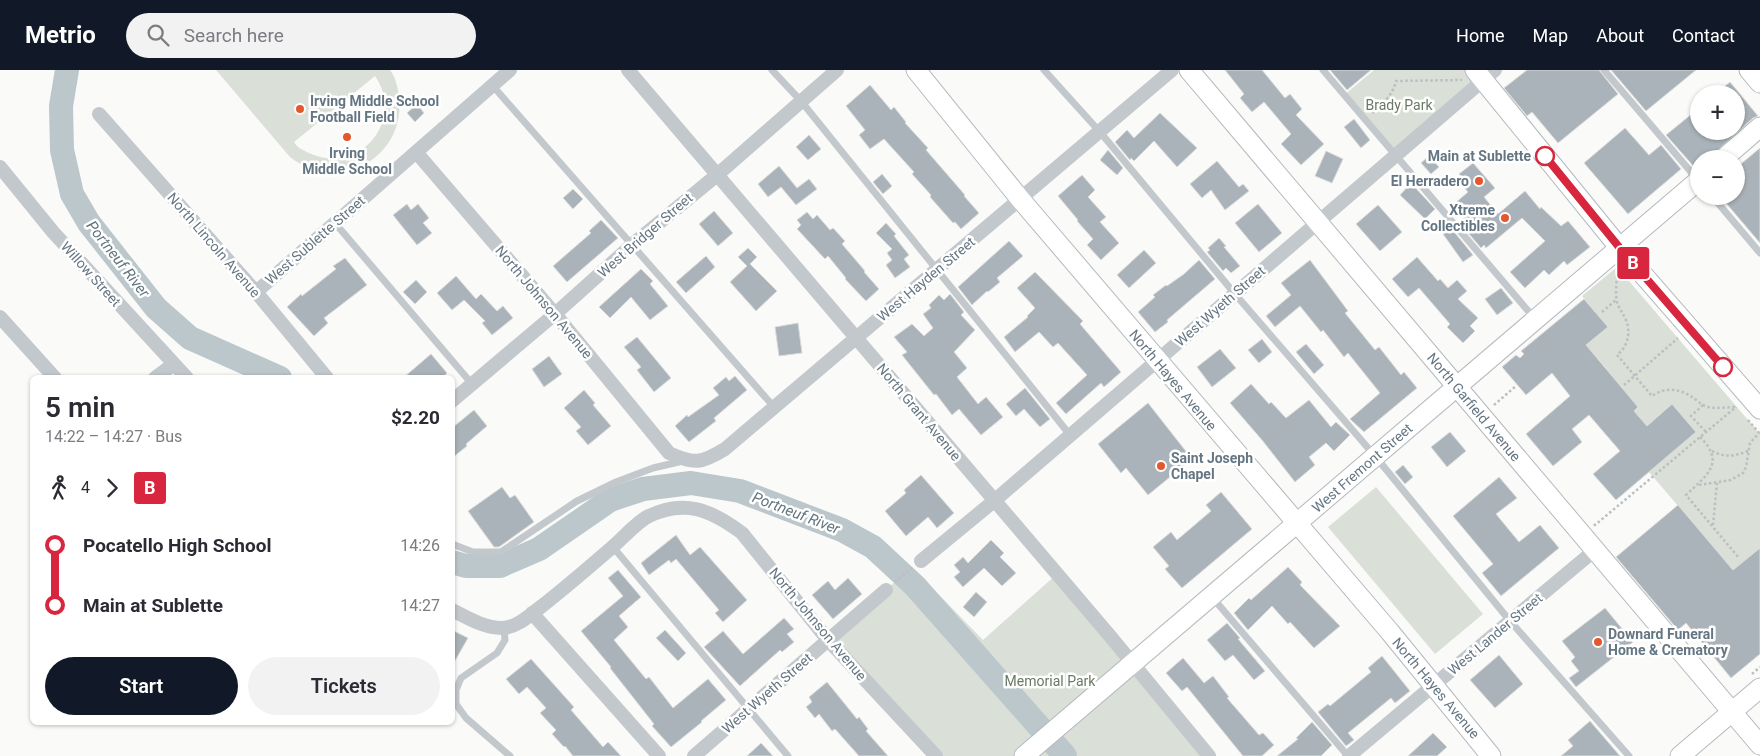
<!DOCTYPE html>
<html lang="en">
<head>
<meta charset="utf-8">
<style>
  body { margin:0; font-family:Roboto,sans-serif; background:#f2f2f3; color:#2b2b33; height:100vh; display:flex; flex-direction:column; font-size:19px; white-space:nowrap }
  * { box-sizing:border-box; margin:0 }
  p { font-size:16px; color:#7c7c81 }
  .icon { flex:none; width:28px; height:28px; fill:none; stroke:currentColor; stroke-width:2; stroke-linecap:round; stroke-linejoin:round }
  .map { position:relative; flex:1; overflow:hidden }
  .details { position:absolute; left:30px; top:305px; width:425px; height:350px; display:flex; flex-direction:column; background:#fff; border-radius:8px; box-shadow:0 1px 4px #0004 }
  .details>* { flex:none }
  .badge { padding:0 10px; border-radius:4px; font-size:18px; line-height:32px }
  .fabs { position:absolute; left:1690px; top:15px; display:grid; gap:10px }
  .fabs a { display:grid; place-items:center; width:55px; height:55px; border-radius:50%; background:#fff; box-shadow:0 1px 4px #0004; font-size:25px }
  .map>.badge { position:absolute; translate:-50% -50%; box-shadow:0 0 0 2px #fff }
  .legs { display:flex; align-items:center; gap:8px; height:55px; padding:0 15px; font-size:16px }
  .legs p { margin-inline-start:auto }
  .headline { display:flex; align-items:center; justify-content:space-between; height:85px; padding:0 15px }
  h1 { font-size:28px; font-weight:600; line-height:38px }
  .cta { display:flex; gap:10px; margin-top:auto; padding:10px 15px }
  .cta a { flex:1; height:58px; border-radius:30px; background:#111827; color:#fff; font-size:20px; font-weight:600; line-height:58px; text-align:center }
  .cta a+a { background:#f2f2f3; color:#2b2b33 }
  ul { padding:0 15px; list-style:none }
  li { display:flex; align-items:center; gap:18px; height:60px; font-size:19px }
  li i { display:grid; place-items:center; width:8px; height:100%; margin:0 6px; background:currentColor }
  li i::after { content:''; width:12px; height:12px; margin:-6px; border:4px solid; border-radius:50%; background:#fff }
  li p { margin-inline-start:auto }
  li:first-child i { background:linear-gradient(#0000 50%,currentColor 0) }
  li:last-child i { background:linear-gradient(currentColor 50%,#0000 0) }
  header { display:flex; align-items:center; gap:30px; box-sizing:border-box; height:70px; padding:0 25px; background:#111827; color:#fff }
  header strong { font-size:24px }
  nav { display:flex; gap:28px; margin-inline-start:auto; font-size:18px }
  .search { width:350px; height:45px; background:#f2f2f3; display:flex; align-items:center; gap:12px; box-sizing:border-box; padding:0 18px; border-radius:28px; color:#7c7c81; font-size:19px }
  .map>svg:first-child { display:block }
  .green { fill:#dadfd7; fill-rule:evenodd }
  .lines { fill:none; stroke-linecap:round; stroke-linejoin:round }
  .river { stroke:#bbc7cb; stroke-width:24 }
  .building { fill:#aab3b9; stroke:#dcdcda }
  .secondary-casing { stroke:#b3babf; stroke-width:21 }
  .path { stroke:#bbbfc2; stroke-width:2.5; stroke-dasharray:2.5 2.5; stroke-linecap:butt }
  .lane { stroke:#c3c8cc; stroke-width:7 }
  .street { stroke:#c3c8cc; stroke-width:14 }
  .secondary { stroke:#fff; stroke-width:19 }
  .line-1-casing { stroke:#fff; stroke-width:11 }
  .line-1 { stroke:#d7263d; stroke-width:8 }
  .poi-dot { fill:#e4572e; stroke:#fff; stroke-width:2 }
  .stop-1-dot { fill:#fff; stroke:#d7263d; stroke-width:2.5 }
  .labels { text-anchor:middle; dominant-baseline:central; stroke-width:5; stroke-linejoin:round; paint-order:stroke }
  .poi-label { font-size:14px; font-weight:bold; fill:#657683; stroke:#fff; text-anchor:start }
  .park-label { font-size:14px; fill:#687a64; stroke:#fff }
  .stop-label { font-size:14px; font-weight:bold; fill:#657683; stroke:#fff; text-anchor:end }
  .street-label { font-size:14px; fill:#657683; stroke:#fff }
  .water-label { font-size:15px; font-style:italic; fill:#60757c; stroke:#fff }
</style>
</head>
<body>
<header>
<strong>Metrio</strong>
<div class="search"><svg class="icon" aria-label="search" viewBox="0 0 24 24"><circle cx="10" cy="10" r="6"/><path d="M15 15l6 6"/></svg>Search here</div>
<nav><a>Home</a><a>Map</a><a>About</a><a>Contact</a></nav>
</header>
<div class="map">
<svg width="1760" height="686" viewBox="0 0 1760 686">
  <rect width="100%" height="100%" fill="#fafaf8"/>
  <path class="green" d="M216 0H390C396 8 397 16 399 25 407 88 338 125 290 87ZM375 6C406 50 359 107 309 83 303 80 297 78 294 72Z
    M1374 0H1475L1483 10 1395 86 1343 26Z
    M1617 197 1760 364V478L1733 500 1649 402 1696 362 1672 334 1647 356 1634 341 1638 337 1632 330 1628 333 1602 302 1606 298 1598 289 1594 293 1582 278 1608 257 1582 226Z
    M1376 417 1483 544 1435 584 1328 457Z
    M912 497 983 570 1057 504 1209 686H936L828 570Z"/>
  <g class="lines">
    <path class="river" d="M67 0 61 36 62 80 72 124 89 153 156 238 190 268 280 308
      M452 492 466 496H500L539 479 610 430 643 419 691 413 740 421 842 460 873 477 915 516 1065 686"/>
  </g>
  <path class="building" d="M1225 0H1262L1285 28 1290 24 1302 39 1296 45 1324 74 1301 95 1281 74 1291 64 1264 32 1252 42 1240 28 1244 24Z
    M1330 0H1371L1347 20Z
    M1527 0H1599L1618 24 1558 73 1532 42 1527 46 1504 18Z
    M1611 0H1696L1646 41Z
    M1730 12 1758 46 1753 48 1708 89H1699V99H1696L1666 65 1699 38V61H1736V24H1715Z
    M870 15 891 40 894 37 906 52 905 53 928 78 926 80 965 125 964 126 979 143 961 159 955 152 953 153 930 127 931 125 912 104 914 102 884 69 870 79 859 65 865 60 846 36Z
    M417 34 424 43 415 52 407 43Z
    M1160 43 1197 78 1177 97 1154 71 1134 91 1131 88 1130 90 1115 72 1127 60 1134 68Z
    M1354 49 1370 70 1361 78 1344 57Z
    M1625 58 1649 85 1661 75 1681 99 1628 144 1584 93Z
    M809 65 821 79 808 90 796 77Z
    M1760 78V173L1720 126H1736V98Z
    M1108 80 1123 98 1117 105 1100 90Z
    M1326 81 1343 89 1332 113 1315 106Z
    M1429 86 1439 97 1431 104 1421 93Z
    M1217 91 1239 117 1243 114 1249 121 1225 140 1211 120 1202 128 1190 114Z
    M1473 93 1495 118 1484 127 1498 144 1525 121 1540 139 1541 137 1561 156 1568 151 1590 177 1567 195 1564 191 1549 205 1544 200 1525 218 1510 202 1545 171 1522 148 1486 178 1484 175 1481 178 1459 152 1465 148 1454 134 1468 122 1463 116 1467 113 1459 104Z
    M779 96 797 118 809 109 817 119 796 135 781 117 768 127 758 114Z
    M882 104 892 116 883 124 873 112Z
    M1082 105 1095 120 1088 127 1106 147 1100 152 1119 173 1101 190 1087 175 1093 169 1077 151 1078 150 1058 126Z
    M1411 113 1435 139 1425 149 1400 125Z
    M573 119 583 129 573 139 563 128Z
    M407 134 411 140 418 134 429 148 423 153 432 163 417 175 393 145Z
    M1258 134 1282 163 1259 182 1235 153Z
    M1378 135 1402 162 1380 181 1356 154Z
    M714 141 733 163 718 176 699 154Z
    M807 142 813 149 817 145 830 160 833 158 845 171 842 174 865 201 864 202 879 219 866 231 845 209 846 208 828 186 825 189 797 159 801 155 797 150Z
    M601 150 618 168 567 212 553 196 591 163 589 161Z
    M886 153 896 164 894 166 909 185 904 189 910 197 895 208 886 195 892 190 887 183 892 179 876 163Z
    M1451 158 1473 185 1463 192 1443 164Z
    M1219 168 1226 176 1224 177 1240 196 1231 203 1226 198 1223 201 1207 182 1210 180 1208 178Z
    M1009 171 1023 186 997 208 1000 212 988 222 987 221 972 235 958 217Z
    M748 178 757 187 750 194 777 221 756 241 730 212 747 196 738 187Z
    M1144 180 1156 193 1129 218 1117 205Z
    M706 186 715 197 686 223 676 212Z
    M1417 187 1438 211 1440 209 1448 218 1457 210 1467 221 1458 229 1478 248 1470 256 1475 261 1463 273 1447 257 1450 254 1419 218 1408 227 1392 209Z
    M345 188 367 215 324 248 328 253 314 266 287 237 301 224 302 226 336 199 333 196Z
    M1199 190 1215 209 1167 250 1168 252 1155 262 1138 242 1155 227 1153 225 1166 215 1167 216 1184 204Z
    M1310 190 1348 241 1345 243 1375 280 1379 277 1401 305 1404 302 1417 318 1364 362 1350 349 1380 323 1348 283 1344 287 1323 260 1321 262 1300 236 1275 257 1266 246 1291 225 1281 213Z
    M641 199 653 211 650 214 668 236 650 250 631 227 610 248 599 237Z
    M1035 202 1083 251 1080 254 1121 302 1104 317 1101 313 1066 344 1056 333 1087 305 1058 273 1053 277 1039 262 1015 282 1004 267 1028 247 1027 246 1035 238 1017 218Z
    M456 206 476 229 481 224 497 241 503 236 513 248 492 265 482 253 485 251 464 230 452 240 437 223Z
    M416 210 427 222 415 234 403 222Z
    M1501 218 1513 233 1497 245 1485 229Z
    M950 224 964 242 961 245 975 260 954 282 967 298 957 307 978 334 986 327 1003 347 981 365 959 339 952 345 936 324 934 325 902 285 907 282 894 267 912 254 924 266 933 258 923 244 931 238 929 235 939 225 944 230Z
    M1584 229 1608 257 1586 275 1638 337 1634 341 1647 356 1672 334 1696 362 1616 430 1593 404 1620 381 1589 345 1572 359 1582 372 1553 396 1526 364 1570 326 1552 303 1526 325 1502 297 1516 285 1520 288 1524 284 1521 281Z
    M798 253 802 283 779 286 775 257Z
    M637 267 671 308 654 322 637 300 641 297 624 277Z
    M1262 269 1272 282 1259 293 1248 280Z
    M1306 274 1324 295 1314 304 1296 282Z
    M1220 279 1236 298 1212 317 1197 297Z
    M431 284 447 303 442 308H403Z
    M549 286 562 304 544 317 532 299Z
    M735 306 747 320 714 348 716 351 689 372 675 356 687 345 688 347 719 325 713 318 726 307 729 311Z
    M1251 314 1269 334 1271 332 1286 348 1309 330 1331 357 1336 352 1350 365 1334 381 1326 373 1309 387 1315 395 1295 412 1262 370 1230 333Z
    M1025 318 1050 349 1040 357 1024 339 1016 346 1006 334Z
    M584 320 595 333 593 335 611 356 588 375 576 361 581 357 564 338Z
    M1148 333 1192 389 1148 425 1126 398 1121 403 1098 374Z
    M474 340 487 356 466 374 467 376 452 388V358Z
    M1450 362 1466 381 1447 397 1431 377Z
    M1403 395 1413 407 1405 414 1395 402Z
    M921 405 954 443 937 458 928 447 906 466 885 441 906 423 904 420Z
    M1499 407 1517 428 1496 444 1519 472 1540 455 1559 478 1501 526 1482 503 1493 494 1453 446Z
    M502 417 510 428 515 425 534 452 499 477H494L468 441Z
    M1221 422 1252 459 1182 518 1165 499 1169 496 1153 477 1171 462 1177 470 1211 441 1206 435Z
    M1678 435 1733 500 1760 478V584L1731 608 1686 553 1678 560 1616 487Z
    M676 465 690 485 700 477 747 530 723 552 715 543 719 540 676 489 671 493 669 490 649 505 641 493Z
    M991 470 1004 483 1000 487 1016 503 1002 516 984 498 963 517 954 507 960 502 954 495 963 487 968 493Z
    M1288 497 1302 512 1300 515 1340 556 1314 578 1290 552 1288 554 1272 536 1248 560 1234 543 1249 528 1251 530Z
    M618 500 641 527 619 546 628 557 614 570 646 609 649 607 673 638 708 609 726 630 701 651 702 652 671 677 652 656 654 654 610 598 611 597 581 561 623 526 608 508Z
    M848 508 862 524 833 549 812 525 828 511 835 520Z
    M976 522 987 532 974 547 963 537Z
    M1605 538 1633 572 1576 617 1569 608 1579 601 1571 591 1575 587 1562 571Z
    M784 548 794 559 787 564 794 572 782 582 780 580 740 616 704 577 723 561 743 584Z
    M1227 553 1240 568 1238 569 1265 601 1254 610 1233 585 1225 591 1207 570Z
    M452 560 468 568 452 596Z
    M665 560 686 583 678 591 656 568Z
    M1499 585 1523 614 1495 638 1470 610Z
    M1382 586 1410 621 1395 633 1391 628 1348 663 1354 670 1346 676 1318 642 1328 634 1330 636 1371 602 1368 598Z
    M1183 588 1204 613 1213 606 1229 627 1227 628 1259 665 1263 663 1274 675 1262 686H1243L1187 617 1182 621 1166 603Z
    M531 589 574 637 571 640 603 677 608 672 621 686H573L565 676 564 677 552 664 556 660 540 643 546 638 527 617 519 624 506 609Z
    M827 612 857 649 859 647 868 659 866 661 888 686H859L835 659 832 661 819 644 815 648 806 637 812 632 809 627Z
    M1590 651 1620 686H1561L1573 676 1568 670Z
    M1312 652 1332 675 1321 686H1277L1298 669 1296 668Z
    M1433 663 1447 677 1437 686H1408Z
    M761 673 773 686H747Z"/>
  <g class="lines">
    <defs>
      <path id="secondary" d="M916 0 1021 130 1390 562 1491 686
        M1189 0 1760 675
        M1475 0 1619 177 1760 339
        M1749 0 1760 13
        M1723 89 1760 57
        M1024 686 1699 110
        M1680 686 1760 618"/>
    </defs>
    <use href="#secondary" class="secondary-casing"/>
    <path class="path" d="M1372 43C1383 33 1393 25 1396 11L1462 10
      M1617 201C1617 211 1615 222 1617 232 1619 239 1623 243 1626 250 1631 262 1628 277 1617 285L1652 326C1665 317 1678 318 1692 327 1697 330 1701 335 1708 337 1717 339 1727 337 1736 337
      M1602 242 1616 230
      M1624 315 1678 268
      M1494 335 1516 316
      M1703 335 1691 346 1706 362
      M1748 350 1760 364
      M1700 367C1726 393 1707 405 1686 425L1739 488
      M1712 381C1725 388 1735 386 1748 381
      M1699 415 1731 410 1743 403 1746 397 1750 373 1759 363
      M1594 454 1595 455 1736 337
      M1713 455 1717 413
      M895 512 912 498
      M1752 604 1760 597"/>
    <path class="lane" d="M772 0 801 31 1070 365
      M1044 0 1100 62 1235 224 1375 386 1510 551 1629 686
      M1323 0 1535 249
      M1604 0 1697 109
      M492 15 774 337
      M1712 126 1760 183
      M335 153 472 314
      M452 474 473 482H501L577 431 616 412 653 398 683 391
      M613 477 788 686
      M1212 527 1348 686
      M504 558 505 570 497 583 461 608 456 620V634L466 648 510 686"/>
    <path class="street" d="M628 0 1110 566 1209 686
      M99 44 256 222 327 308
      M416 82 555 244 669 383C695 395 702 393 725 379L1172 0
      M0 97 53 162 187 308
      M256 222 510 0
      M0 247 55 308
      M155 308 174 294
      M452 331 555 244 632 175 717 105 837 0
      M921 491 994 431 1495 0
      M452 540C468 548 484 558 502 558 517 558 531 544 542 536 565 518 587 499 609 480 620 471 636 453 647 447 684 428 711 440 742 463L828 570 936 686
      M532 543 659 686
      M694 686 886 520
      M1349 686 1595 480"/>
    <use href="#secondary" class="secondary"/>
  </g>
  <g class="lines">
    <defs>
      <path id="line-1" d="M1545 86 1619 177 1723 297"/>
    </defs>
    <use href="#line-1" class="line-1-casing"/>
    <use href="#line-1" class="line-1"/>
  </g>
  <g class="poi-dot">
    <circle cx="300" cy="39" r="5"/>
    <circle cx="347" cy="67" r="5"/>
    <circle cx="1479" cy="111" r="5"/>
    <circle cx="1505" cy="148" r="5"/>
    <circle cx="1161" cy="396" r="5"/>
    <circle cx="1598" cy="572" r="5"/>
  </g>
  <g class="stop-1-dot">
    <circle cx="1545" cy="86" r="9"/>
    <circle cx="1723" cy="297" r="9"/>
  </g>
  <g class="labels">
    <g class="poi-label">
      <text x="310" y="31">Irving Middle School<tspan x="310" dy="16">Football Field</tspan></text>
      <text x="347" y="83" text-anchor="middle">Irving<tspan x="347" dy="16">Middle School</tspan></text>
      <text x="1469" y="111" text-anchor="end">El Herradero</text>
      <text x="1495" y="140" text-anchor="end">Xtreme<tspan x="1495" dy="16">Collectibles</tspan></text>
      <text x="1171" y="388">Saint Joseph<tspan x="1171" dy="16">Chapel</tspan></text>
      <text x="1608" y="564">Downard Funeral<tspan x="1608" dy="16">Home &amp; Crematory</tspan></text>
    </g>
    <g class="park-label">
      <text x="1399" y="35">Brady Park</text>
      <text x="1050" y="611">Memorial Park</text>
    </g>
    <g class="stop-label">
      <text x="1531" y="86">Main at Sublette</text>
    </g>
    <g class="street-label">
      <text transform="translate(645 165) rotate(-41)">West Bridger Street</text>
      <text transform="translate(315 170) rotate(-41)">West Sublette Street</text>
      <text transform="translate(214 175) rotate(49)">North Lincoln Avenue</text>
      <text transform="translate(91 204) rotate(48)">Willow Street</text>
      <text transform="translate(926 209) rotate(-40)">West Hayden Street</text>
      <text transform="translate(544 232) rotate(50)">North Johnson Avenue</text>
      <text transform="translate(1220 236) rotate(-41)">West Wyeth Street</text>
      <text transform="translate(1173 310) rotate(50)">North Hayes Avenue</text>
      <text transform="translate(1474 337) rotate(50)">North Garfield Avenue</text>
      <text transform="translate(919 342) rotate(50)">North Grant Avenue</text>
      <text transform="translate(1362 398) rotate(-41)">West Fremont Street</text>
      <text transform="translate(818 554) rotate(50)">North Johnson Avenue</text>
      <text transform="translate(1495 564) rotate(-40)">West Lander Street</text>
      <text transform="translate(1436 618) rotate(50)">North Hayes Avenue</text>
      <text transform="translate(767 623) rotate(-41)">West Wyeth Street</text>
    </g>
    <g class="water-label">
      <text transform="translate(118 189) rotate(52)">Portneuf River</text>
      <text transform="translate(796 443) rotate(21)">Portneuf River</text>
    </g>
  </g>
</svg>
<div class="fabs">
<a>+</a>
<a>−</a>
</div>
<b class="badge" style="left:1633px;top:193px;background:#d7263d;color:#fff">B</b>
<section class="details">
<div class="headline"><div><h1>5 min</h1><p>14:22 – 14:27 · Bus</p></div><b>$2.20</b></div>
<div class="legs"><svg class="icon" aria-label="walk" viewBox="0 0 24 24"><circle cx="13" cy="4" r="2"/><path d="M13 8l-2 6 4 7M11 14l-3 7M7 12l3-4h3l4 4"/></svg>4<svg class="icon" aria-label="forward" viewBox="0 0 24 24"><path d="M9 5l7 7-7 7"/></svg><b class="badge" style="background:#d7263d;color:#fff">B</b></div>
<ul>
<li><i style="color:#d7263d"></i><b>Pocatello High School</b><p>14:26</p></li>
<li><i style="color:#d7263d"></i><b>Main at Sublette</b><p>14:27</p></li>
</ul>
<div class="cta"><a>Start</a><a>Tickets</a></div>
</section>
</div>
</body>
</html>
